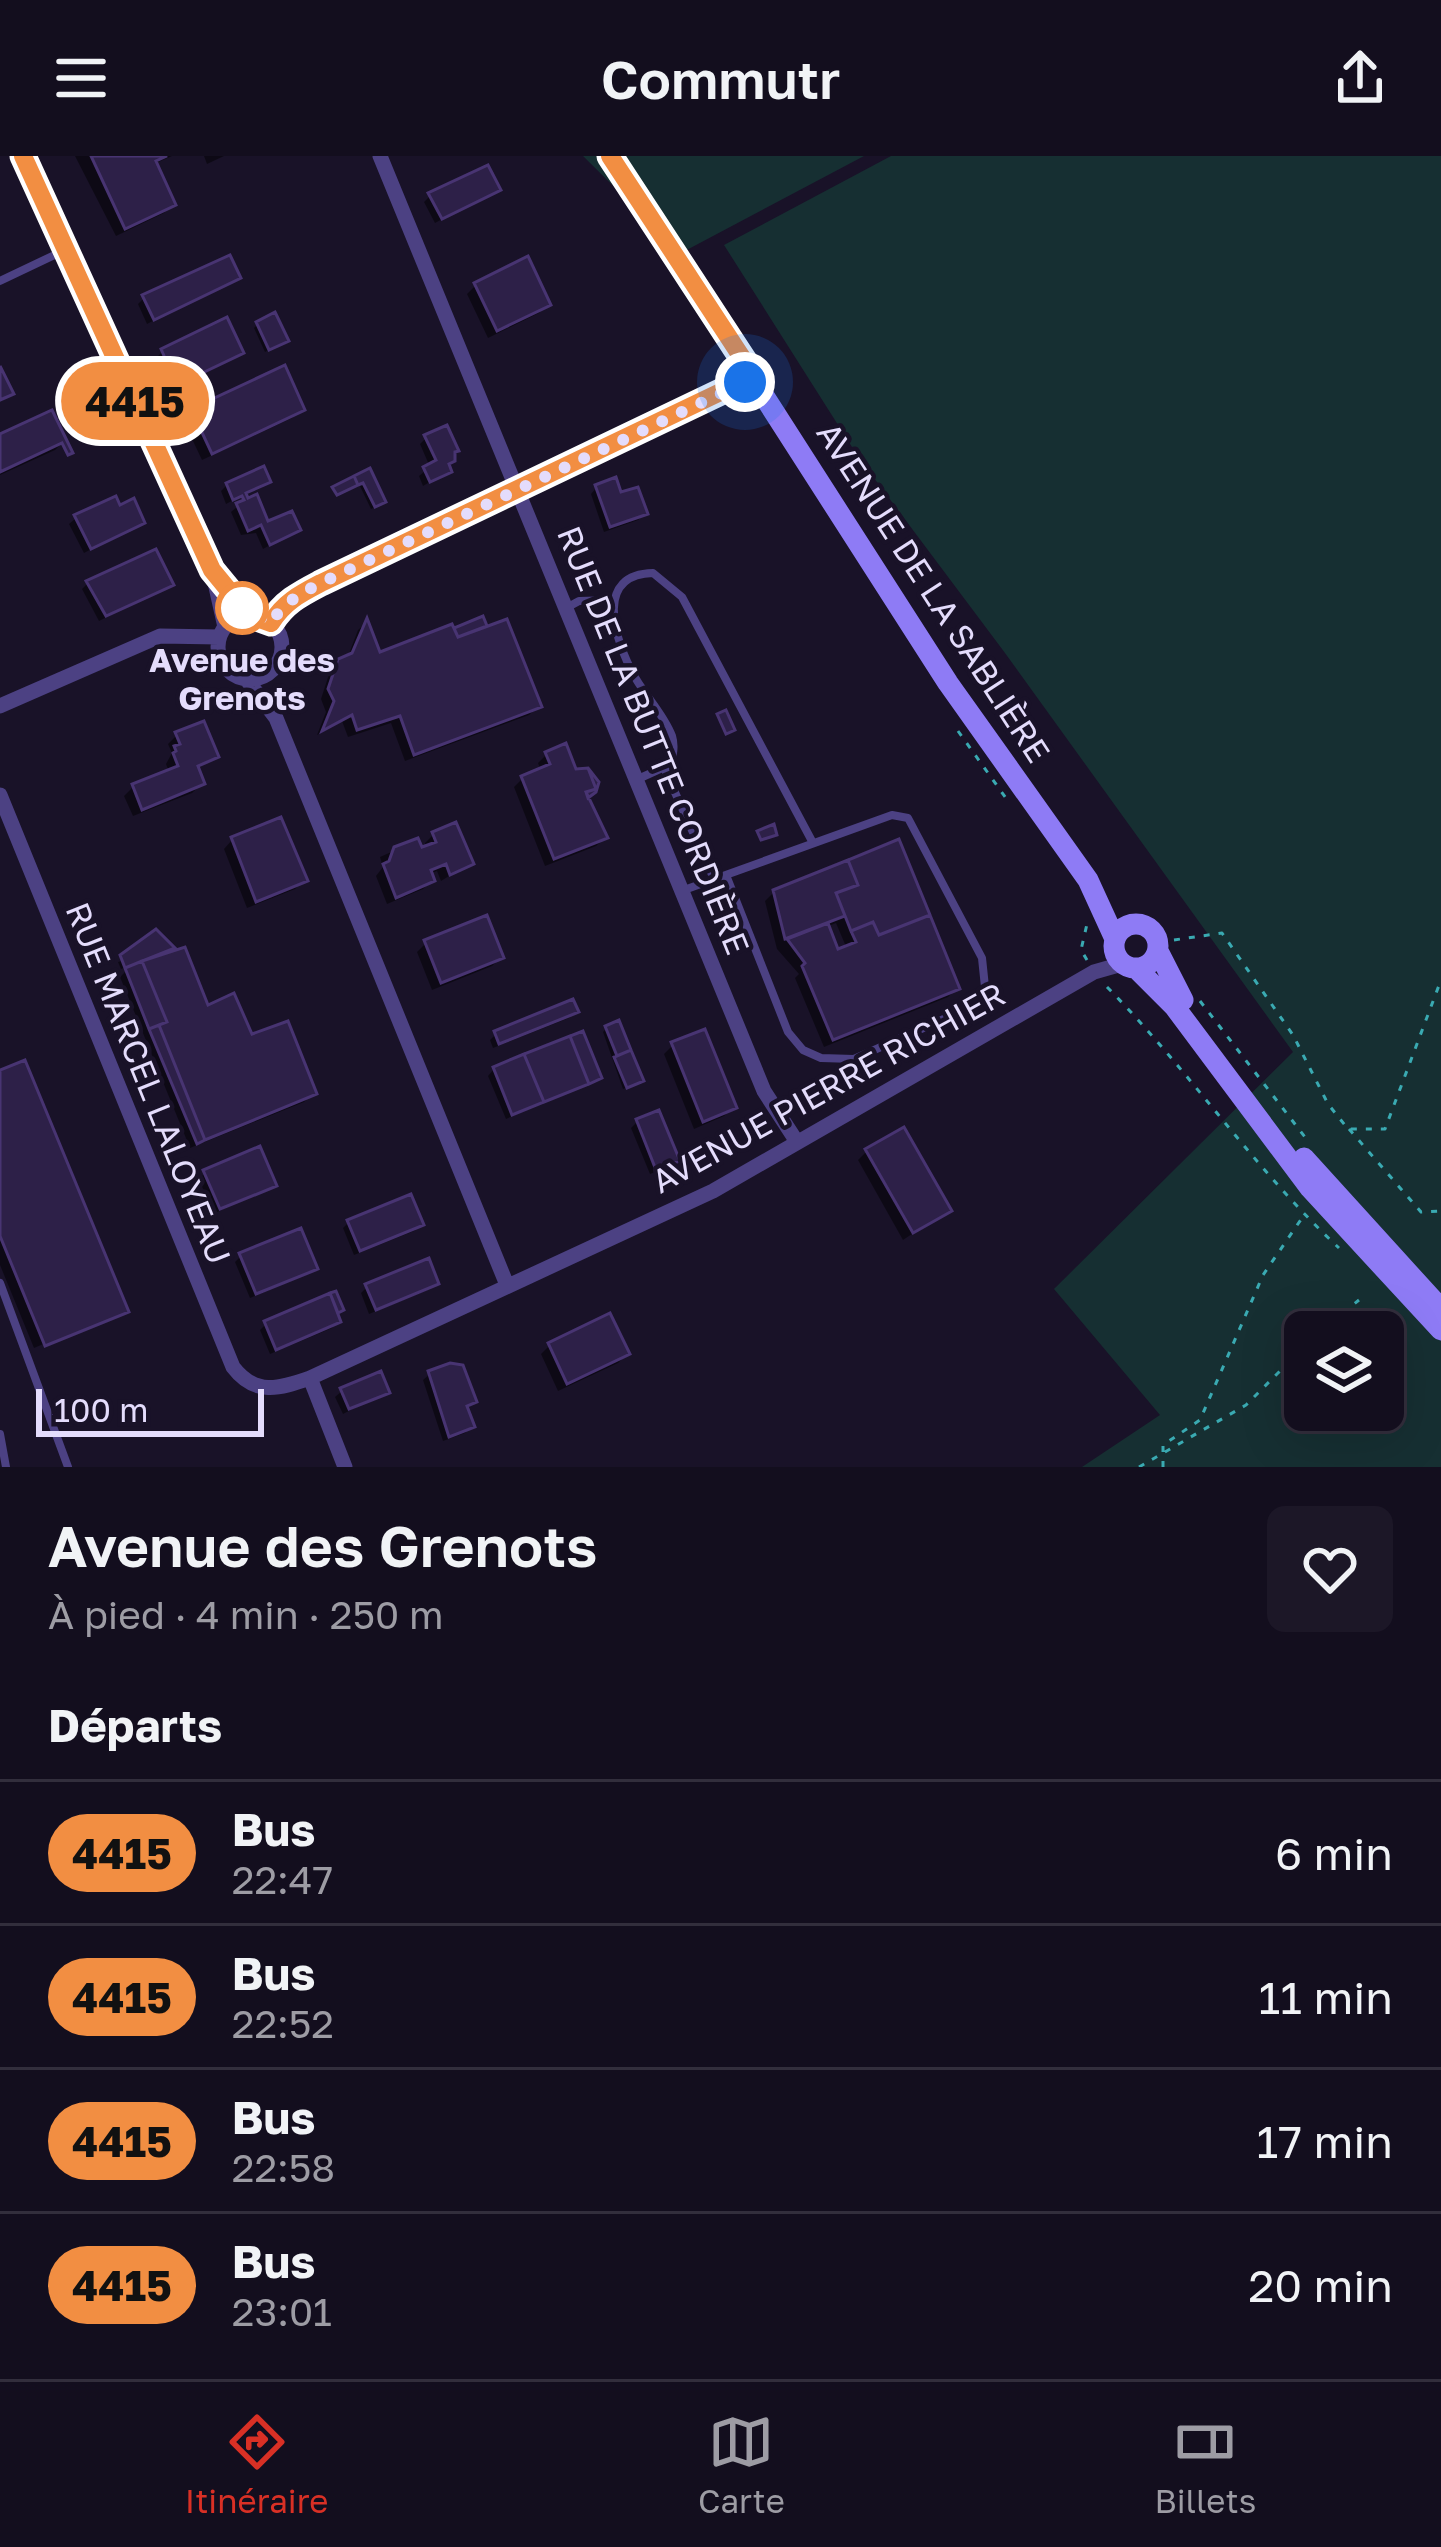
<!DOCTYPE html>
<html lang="fr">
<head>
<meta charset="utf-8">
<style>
  body { margin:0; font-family:"Golos Text",sans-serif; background:#1c1727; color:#f1f3f6; height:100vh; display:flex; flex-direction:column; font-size:45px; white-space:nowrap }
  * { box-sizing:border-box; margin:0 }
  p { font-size:39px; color:#9d9ca4 }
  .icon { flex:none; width:66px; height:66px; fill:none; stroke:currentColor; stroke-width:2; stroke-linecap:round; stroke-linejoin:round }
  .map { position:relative; height:1311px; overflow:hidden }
  .drawer { display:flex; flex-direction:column; background:#130e1e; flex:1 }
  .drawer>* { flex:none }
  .badge { padding:0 24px; border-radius:39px; font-size:42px; line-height:78px }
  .buttons { position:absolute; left:1284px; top:1155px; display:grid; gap:24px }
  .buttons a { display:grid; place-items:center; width:120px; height:120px; border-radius:18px; background:#130e1e; box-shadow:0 12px 48px #0002,0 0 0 3px #322e3c; font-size:60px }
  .scale { position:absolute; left:36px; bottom:30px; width:228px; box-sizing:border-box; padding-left:12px; border:6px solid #e4dcfc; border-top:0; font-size:33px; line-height:42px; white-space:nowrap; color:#e4dcfc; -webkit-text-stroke:9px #191228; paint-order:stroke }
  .you { position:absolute; width:60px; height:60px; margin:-30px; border:9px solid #fff; border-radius:50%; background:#1a73e8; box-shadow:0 0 0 18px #1a73e833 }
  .map>.badge { position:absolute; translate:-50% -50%; box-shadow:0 0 0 6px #fff }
  h2 { padding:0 48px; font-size:45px; line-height:108px }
  .round { display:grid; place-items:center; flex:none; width:126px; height:126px; border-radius:18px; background:#1c1727 }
  .summary { display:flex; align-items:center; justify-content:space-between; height:204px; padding:0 48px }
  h1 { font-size:57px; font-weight:600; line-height:90px }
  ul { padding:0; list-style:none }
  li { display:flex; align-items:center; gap:36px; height:144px; padding:0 48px; border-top:3px solid #322e3c }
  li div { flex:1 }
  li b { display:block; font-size:45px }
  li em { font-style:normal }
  li .badge { min-width:132px; font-weight:700; text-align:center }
  header { display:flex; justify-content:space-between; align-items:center; height:156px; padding:0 48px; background:#130e1e; font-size:54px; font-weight:600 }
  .dock { display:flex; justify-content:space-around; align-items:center; height:168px; border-top:3px solid #322e3c; background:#130e1e; font-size:33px; color:#9d9ca4 }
  .dock a { display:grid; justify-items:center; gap:6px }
  .dock .current { color:#d93025 }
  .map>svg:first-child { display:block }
  .green { fill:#162f32; fill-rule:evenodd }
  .shadow { fill:#0007; fill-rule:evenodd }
  .building { fill:#2d2048; stroke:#483472; stroke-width:3 }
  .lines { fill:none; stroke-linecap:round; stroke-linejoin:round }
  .path { stroke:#3aaab2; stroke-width:3; stroke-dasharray:6 9; stroke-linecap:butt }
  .service { stroke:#4c4183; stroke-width:8 }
  .minor { stroke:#4c4183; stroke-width:15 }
  .secondary { stroke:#8e7bf5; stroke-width:21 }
  .line-casing { stroke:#fff; stroke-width:27 }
  .line { stroke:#f28e42; stroke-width:18 }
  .walk { stroke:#e4dcfc; stroke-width:12; stroke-dasharray:0 21.6 }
  .stop-dot { fill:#fff; stroke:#f28e42; stroke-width:6 }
  .labels { text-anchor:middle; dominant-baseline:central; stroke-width:9; stroke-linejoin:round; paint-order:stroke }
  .street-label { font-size:33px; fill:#e4dcfc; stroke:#191228 }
  .stop-label { font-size:33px; font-weight:bold; fill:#e4dcfc; stroke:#191228 }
</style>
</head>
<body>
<header><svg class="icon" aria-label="menu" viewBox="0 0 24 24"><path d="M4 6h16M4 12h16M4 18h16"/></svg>Commutr<svg class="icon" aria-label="share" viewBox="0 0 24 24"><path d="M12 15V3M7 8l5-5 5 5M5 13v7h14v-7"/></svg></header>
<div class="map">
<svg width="1441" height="1311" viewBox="0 0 1441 1311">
  <rect width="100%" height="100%" fill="#191228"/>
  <path class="green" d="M583 0H864L681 97Z
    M891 0H1441V1311H1082L1160 1259 1054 1133 1293 896 1005 497 859 302 724 89ZM1305 1176H1383V1254H1305Z"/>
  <path class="shadow" d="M75 0H172L154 8 172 48 164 57 116 80Z
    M204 0H224L207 8Z
    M497 33 435 67 424 46 430 40Z
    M237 121 147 168 138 148 144 142Z
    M476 129 548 148 539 157 488 182 467 138Z
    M258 168 285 185 265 196 254 172Z
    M163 195 240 197 171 233 157 201Z
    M81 247 105 269 89 276 78 251Z
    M301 253 292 262 202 304 183 264 192 255Z
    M0 281 64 285 55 294 0 319Z
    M426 282 448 315 423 330 419 320 430 311 420 288Z
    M369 316 379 349 371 353 359 328 335 338 333 334Z
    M268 326 226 348 221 335 227 329Z
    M597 331 644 358 638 364 604 376 591 338Z
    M238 350 267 369 297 374 263 393 256 377 241 379 231 356Z
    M118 353 142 366 84 397 69 368 76 362Z
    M88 427 170 429 99 465 82 433Z
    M366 467 378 500 484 469 475 478 538 550 529 559 405 605 391 567 348 581 342 565 317 579 326 556 321 543 330 515 347 503 358 474Z
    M177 579 215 601 196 614 201 628 192 637 133 660 124 640 133 631 169 616 166 608 172 597 168 588Z
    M547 598 584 640 605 682 596 690 545 710 514 631 523 622 541 615 538 607Z
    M434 678 470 707 441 725 437 715 429 718 432 724 423 733 387 748 376 720 383 711 380 701 416 685 420 695 427 692 425 687Z
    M232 684 304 724 295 733 247 752 224 693Z
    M897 687 957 832 948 841 824 891 795 822 799 818 777 793 765 745 774 736ZM836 767 847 793 836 797 826 771Z
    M426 787 501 801 492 810 432 834 417 796Z
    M171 792 160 802 206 853 250 882 313 937 304 946 190 992 120 821 132 809 121 813 118 806Z
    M575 856 569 862 493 892 490 884 496 878Z
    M607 872 636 928 623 933 603 876Z
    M673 889 733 951 724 960 694 973 664 898Z
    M494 913 583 929 506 963 488 920Z
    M0 918 126 1155 119 1161V1156L34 1192 0 1109Z
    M637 966 676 1005 670 1011 650 1018 631 972Z
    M867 995 948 1054 903 1084 858 1004Z
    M205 1017 273 1029 213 1058 199 1023Z
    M349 1066 421 1069 414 1075 354 1099 343 1072Z
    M241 1100 314 1112 308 1118 250 1142 235 1106Z
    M436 1127 430 1133 369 1158 361 1137 367 1131Z
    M334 1139 340 1154 334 1156 338 1165 332 1172 270 1198 260 1174 266 1168Z
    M550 1189 627 1198 618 1207 558 1235 541 1198Z
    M430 1218 474 1245 468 1252 471 1271 465 1277 443 1285 423 1224Z
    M342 1235 386 1236 343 1258 335 1241Z"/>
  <path class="building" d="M91 0H167L156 5 176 49 125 73Z
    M488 9 501 34 442 63 428 37Z
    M230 99 241 122 154 164 142 139Z
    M528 100 551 149 497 175 474 127Z
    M275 156 289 185 269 194 256 166Z
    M227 161 244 197 177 229 161 193Z
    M285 209 305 254 212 298 191 253Z
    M0 210 14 238 0 244Z
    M98 236 112 266 93 275 79 245Z
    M52 254 73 297 68 299 62 287 0 316V278Z
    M447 269 459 295 455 296V305L449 308 452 316 430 326 423 311 436 304 424 279Z
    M264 310 271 326 246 337 248 342 257 338 268 365 292 355 301 374 270 389 261 369 248 375 236 347 244 344 242 340 233 344 226 327Z
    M370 312 386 346 375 351 363 327 358 329 354 320Z
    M354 320 358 329 337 339 332 331Z
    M616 321 621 336 638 331 648 358 610 371 595 329Z
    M116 340 120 349 134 342 145 367 91 393 74 359Z
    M156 393 174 429 106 460 86 425Z
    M483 460 487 470 458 481 454 472Z
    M367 462 380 496 452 468 458 481 507 463 542 551 414 599 400 560 357 574 352 559 322 575 334 545 328 533 338 503 352 497Z
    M726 554 735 574 726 578 717 558Z
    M204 565 219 601 198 610 205 628 142 654 132 628 178 610 173 597 176 595 174 590 180 588 175 576Z
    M566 587 576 613 588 612 596 633 586 636 608 682 554 703 521 620 550 608 545 596Z
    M588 612 599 626 596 636 588 642 586 636 596 633Z
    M281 661 308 725 256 746 231 681Z
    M456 666 474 708 450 719 446 708 431 714 435 725 396 742 383 708 389 705 394 691 418 682 422 691 436 686 432 676Z
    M774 668 777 679 761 684 757 675Z
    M899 683 930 759 879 779 873 766 851 775 836 737 858 729 848 704Z
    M848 704 858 729 836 737 845 760 785 783 773 734Z
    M487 759 504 802 441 827 424 784Z
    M930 759 960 833 833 884 802 810 805 807 787 783 828 767 838 793 856 786 851 775 873 766 879 779Z
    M156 773 175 792 125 812 120 799Z
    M185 791 208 849 234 837 252 878 288 865 317 938 205 984 159 869 167 866 142 805Z
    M142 805 167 866 149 873 125 812Z
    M573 843 579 856 499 888 494 875Z
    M619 864 631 894 617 900 605 870Z
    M159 869 205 984 197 988 149 873Z
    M705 873 737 952 703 966 671 886Z
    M583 875 602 922 589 928 570 880Z
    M570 880 589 928 544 946 524 898Z
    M631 894 644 925 627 932 614 901Z
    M524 898 544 946 512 959 493 911Z
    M25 904 129 1156 45 1190 0 1080V914Z
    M659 954 680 1005 656 1014 636 963Z
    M904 971 952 1055 913 1077 865 993Z
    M260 990 277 1030 220 1053 203 1014Z
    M411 1038 424 1069 360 1095 347 1064Z
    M301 1072 318 1113 256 1138 239 1097Z
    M429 1102 439 1128 376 1154 365 1128Z
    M336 1135 344 1154 338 1157 330 1137Z
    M330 1137 341 1166 276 1194 264 1165Z
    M610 1157 630 1198 567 1228 548 1187Z
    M450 1207 463 1209 477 1246 467 1250 475 1271 449 1281 428 1215Z
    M381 1215 390 1237 349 1253 340 1232Z"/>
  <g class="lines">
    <path class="path" d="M958 575 1008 645
      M1174 784 1222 777 1293 879 1328 948 1348 973H1385L1441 824
      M1087 804 1081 794 1087 768
      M1107 831C1189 914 1253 1012 1339 1092
      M1200 845 1308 985
      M1349 973 1421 1056 1441 1055
      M1320 1176 1359 1144
      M1139 1311 1246 1249 1305 1190
      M1163 1311V1289L1200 1264 1263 1119 1302 1062"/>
    <path class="service" d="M0 125 65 94
      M568 451 579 445 613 444
      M664 612 714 723
      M638 623 671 608C673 598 675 590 672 580 663 556 642 537 631 514 614 479 595 418 653 417L682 441 813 687
      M684 734 892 659 908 662 982 802 985 831 975 849 854 903 821 902 803 894 788 876 726 719
      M0 1127 68 1311
      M0 1278 6 1311"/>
    <path class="minor" d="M23 0 212 414 249 459
      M380 0 764 935 797 986
      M214 422 225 471
      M218 491a32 32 0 1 1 64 0a32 32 0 1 1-64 0Z
      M271 467C284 447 300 438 321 427L754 220
      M247 524 276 562 507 1129
      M0 550 160 480 219 481
      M0 639 233 1211C255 1240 279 1233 310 1222L713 1035 1094 816 1122 808
      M310 1222 345 1311"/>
    <path class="secondary" d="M610 0 948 527 1088 724 1115 783
      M1114 790a22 22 0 1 1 44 0a22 22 0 1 1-44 0Z
      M1158 795 1183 844
      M1137 813 1174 850 1310 1032 1441 1174
      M1304 1002 1441 1153"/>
  </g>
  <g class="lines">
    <defs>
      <path id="line" d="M23 0 212 414 249 459 271 467C284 446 300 438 321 427L754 220 610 0"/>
    </defs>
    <use href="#line" class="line-casing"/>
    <use href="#line" class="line"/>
    <path class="walk" d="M242 452 271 467C284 446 300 438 321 427L745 226"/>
  </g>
  <circle class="stop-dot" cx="242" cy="452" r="24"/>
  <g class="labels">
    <g class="street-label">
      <text transform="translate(934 436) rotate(57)">AVENUE DE LA SABLIÈRE</text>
      <text transform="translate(654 584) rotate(68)">RUE DE LA BUTTE CORDIÈRE</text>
      <text transform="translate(149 927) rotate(68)">RUE MARCEL LALOYEAU</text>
      <text transform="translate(828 931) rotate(-29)">AVENUE PIERRE RICHIER</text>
    </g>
    <g class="stop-label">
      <text x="242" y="503">Avenue des<tspan x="242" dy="38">Grenots</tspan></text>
    </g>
  </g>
</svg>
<div class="buttons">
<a><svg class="icon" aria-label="layers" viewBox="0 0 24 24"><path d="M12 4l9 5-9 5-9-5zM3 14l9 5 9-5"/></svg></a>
</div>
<div class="scale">100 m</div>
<div class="you" style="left:745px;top:226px"></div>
<b class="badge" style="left:135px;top:245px;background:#f28e42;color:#111">4415</b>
</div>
<section class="drawer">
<div class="summary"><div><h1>Avenue des Grenots</h1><p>À pied · 4 min · 250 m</p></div><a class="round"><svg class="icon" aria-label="heart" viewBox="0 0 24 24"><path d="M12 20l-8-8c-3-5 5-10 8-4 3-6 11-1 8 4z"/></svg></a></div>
<h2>Départs</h2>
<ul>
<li><span class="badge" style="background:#f28e42;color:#111">4415</span><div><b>Bus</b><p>22:47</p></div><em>6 min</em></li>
<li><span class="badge" style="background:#f28e42;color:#111">4415</span><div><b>Bus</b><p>22:52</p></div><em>11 min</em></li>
<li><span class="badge" style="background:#f28e42;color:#111">4415</span><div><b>Bus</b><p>22:58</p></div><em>17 min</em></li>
<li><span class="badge" style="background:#f28e42;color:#111">4415</span><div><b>Bus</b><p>23:01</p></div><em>20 min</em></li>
</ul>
</section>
<nav class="dock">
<a class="current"><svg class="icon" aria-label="directions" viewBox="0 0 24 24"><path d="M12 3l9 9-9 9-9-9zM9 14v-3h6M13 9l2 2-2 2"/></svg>Itinéraire</a>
<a><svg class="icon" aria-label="map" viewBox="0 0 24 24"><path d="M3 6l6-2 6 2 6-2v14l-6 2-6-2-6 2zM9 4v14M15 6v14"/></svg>Carte</a>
<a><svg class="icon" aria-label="tickets" viewBox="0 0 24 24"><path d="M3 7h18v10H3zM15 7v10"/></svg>Billets</a>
</nav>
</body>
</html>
